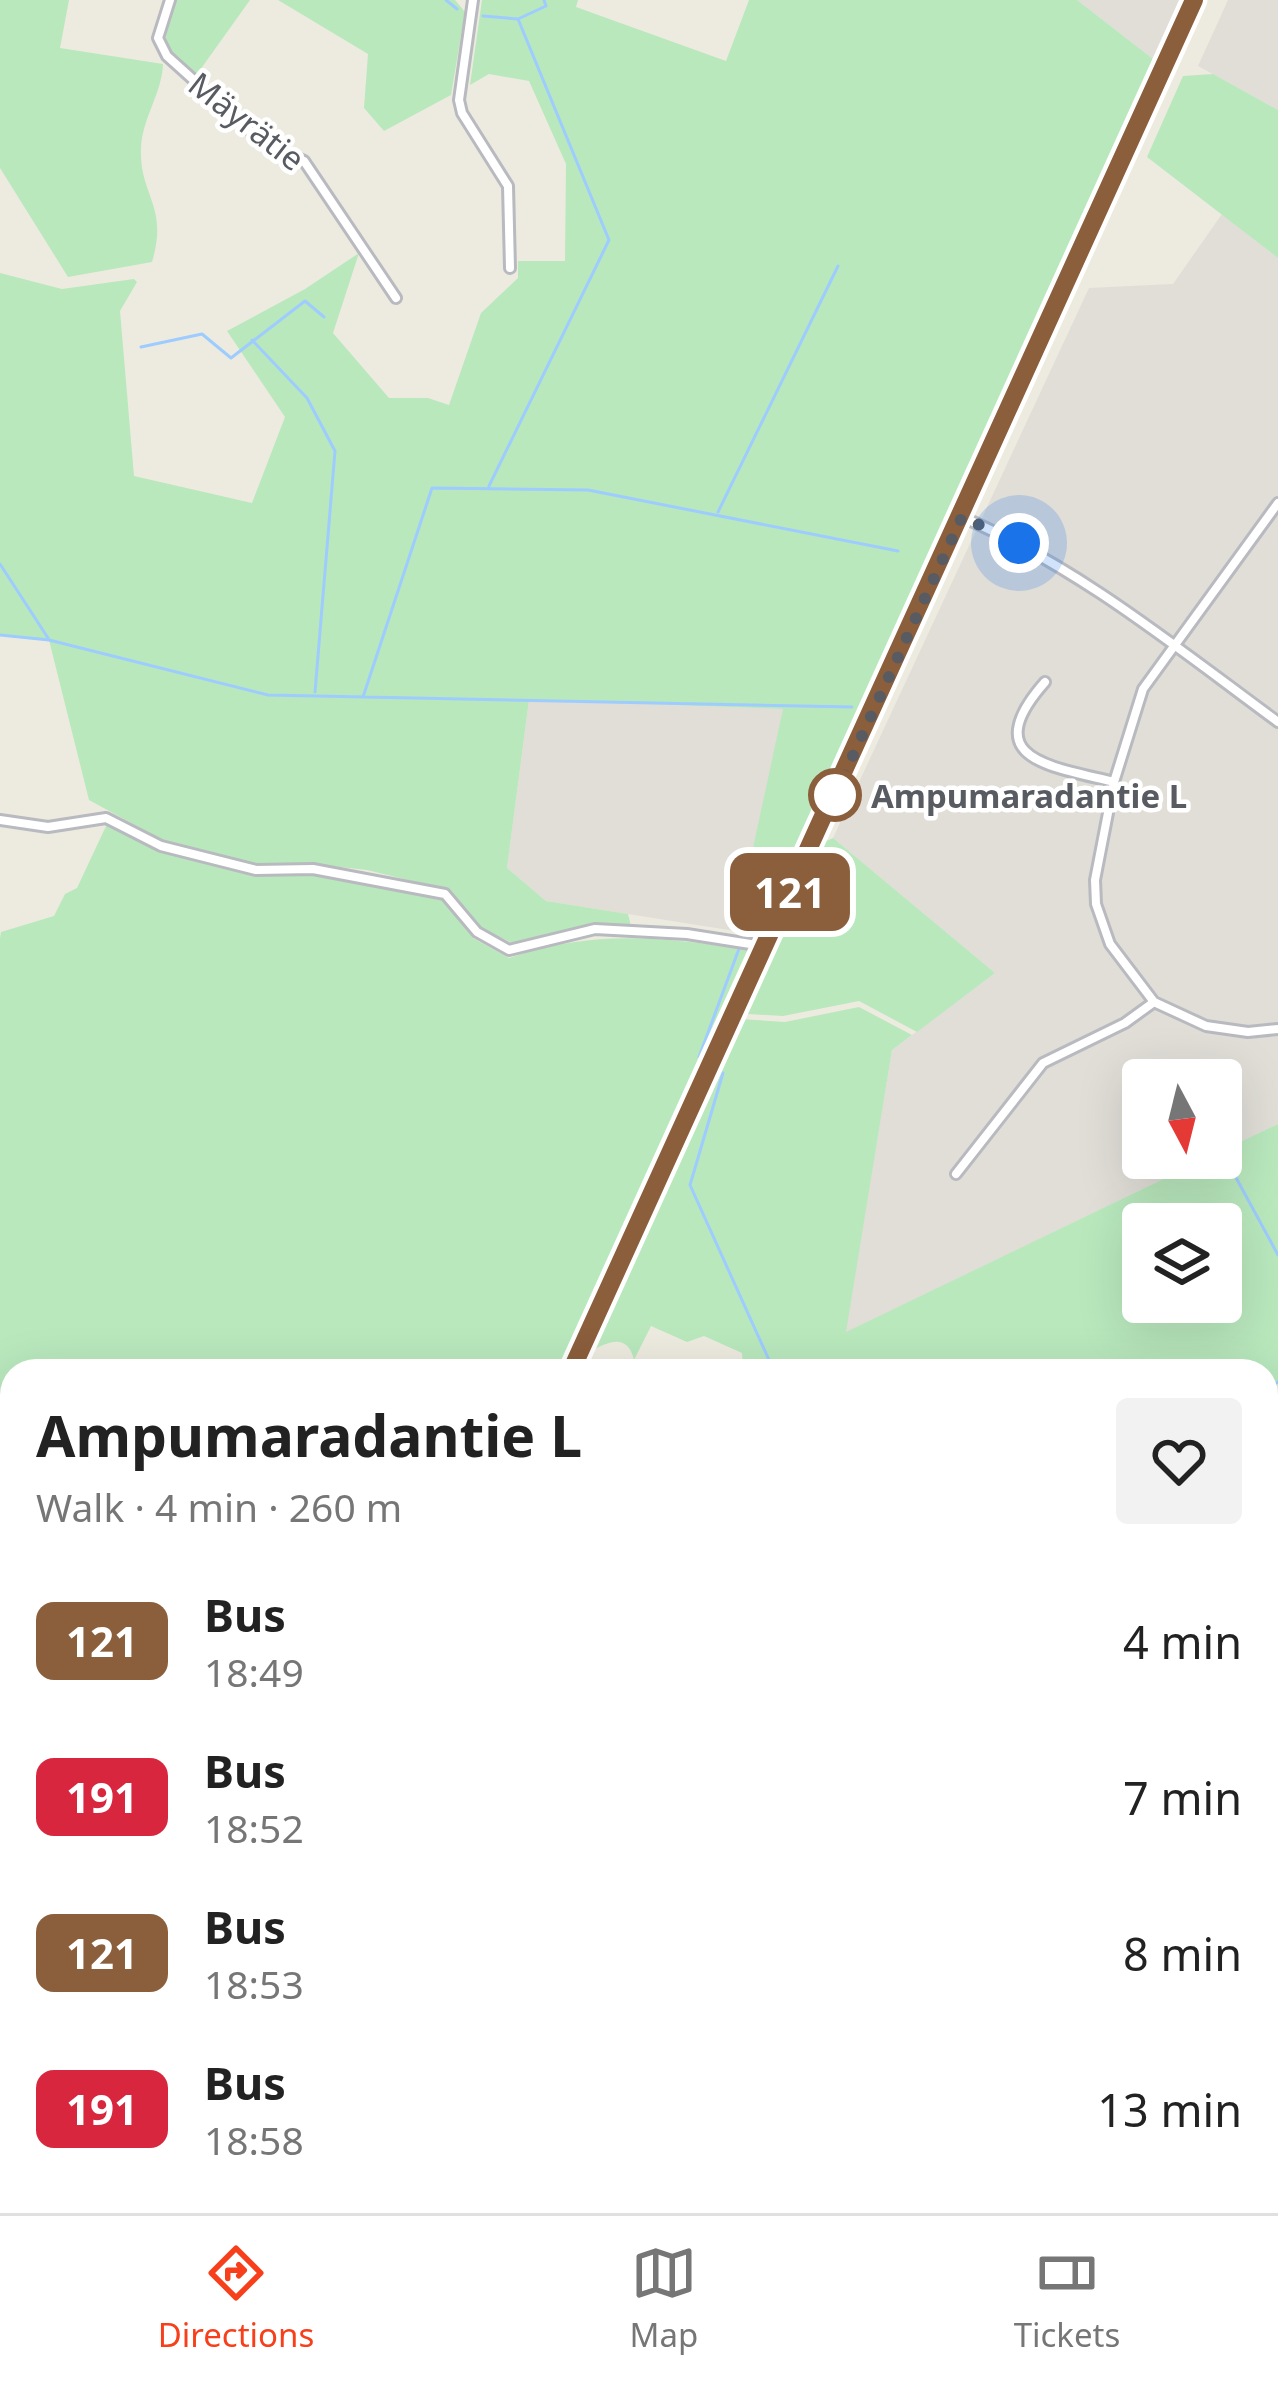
<!DOCTYPE html>
<html lang="en">
<head>
<meta charset="utf-8">
<style>
  body { margin:0; font-family:"Noto Sans",sans-serif; background:#f2f2f2; color:#222; height:100vh; display:flex; flex-direction:column; font-size:45px; white-space:nowrap }
  * { box-sizing:border-box; margin:0 }
  p { font-size:39px; color:#767676 }
  .icon { flex:none; width:66px; height:66px; fill:none; stroke:currentColor; stroke-width:2; stroke-linecap:round; stroke-linejoin:round }
  .map { position:relative; flex:1; overflow:hidden }
  .drawer { position:absolute; left:0px; top:1359px; width:1278px; height:855px; display:flex; flex-direction:column; background:#fff; border-radius:36px 36px 0 0; box-shadow:0 12px 48px #0002 }
  .drawer>* { flex:none }
  .badge { padding:0 24px; border-radius:18px; font-size:42px; line-height:78px }
  .needle { width:78px; rotate:173deg }
  .fabs { position:absolute; left:1122px; top:1059px; display:grid; gap:24px }
  .fabs a { display:grid; place-items:center; width:120px; height:120px; border-radius:12px; background:#fff; box-shadow:0 12px 48px #0002; font-size:60px }
  .you { position:absolute; width:60px; height:60px; margin:-30px; border:9px solid #fff; border-radius:50%; background:#1a73e8; box-shadow:0 0 0 18px #1a73e833 }
  .map>.badge { position:absolute; translate:-50% -50%; box-shadow:0 0 0 6px #fff }
  .round { display:grid; place-items:center; flex:none; width:126px; height:126px; border-radius:12px; background:#f2f2f2 }
  .summary { display:flex; align-items:center; justify-content:space-between; height:204px; padding:0 36px }
  h1 { font-size:57px; font-weight:700; line-height:90px }
  ul { padding:0; list-style:none }
  li { display:flex; align-items:center; gap:36px; height:156px; padding:0 36px }
  li div { flex:1 }
  li b { display:block; font-size:45px }
  li em { font-style:normal }
  li .badge { min-width:132px; font-weight:700; text-align:center }
  .dock { display:flex; justify-content:space-around; align-items:center; height:168px; border-top:3px solid #e0e0e0; background:#fff; font-size:33px; color:#767676 }
  .dock a { display:grid; justify-items:center; gap:6px }
  .dock .selected { color:#f7401b }
  .map>svg:first-child { display:block }
  .industrial { fill:#e0ded7 }
  .green { fill:#b9e8bd; fill-rule:evenodd }
  .lines { fill:none; stroke-linecap:round; stroke-linejoin:round }
  .stream { stroke:#9eccff; stroke-width:3 }
  .street-casing { stroke:#b8bac0; stroke-width:14 }
  .secondary-casing { stroke:#b9bcc3; stroke-width:18 }
  .highway-casing { stroke:#edb800; stroke-width:21 }
  .street { stroke:#fff; stroke-width:8 }
  .secondary { stroke:#fff; stroke-width:12 }
  .highway { stroke:#ffeb85; stroke-width:15 }
  .line-casing { stroke:#fff; stroke-width:27 }
  .line { stroke:#8b5e3c; stroke-width:18 }
  .walk { stroke:#585c62; stroke-width:12; stroke-dasharray:0 21.6 }
  .stop-dot { fill:#fff; stroke:#8b5e3c; stroke-width:6 }
  .labels { text-anchor:middle; dominant-baseline:central; stroke-width:9; stroke-linejoin:round; paint-order:stroke }
  .street-label { font-size:33px; fill:#585c62; stroke:#fff }
  .stop-label { font-size:33px; font-weight:bold; fill:#585c62; stroke:#fff; text-anchor:start }
</style>
</head>
<body>
<div class="map">
<svg width="1278" height="2213" viewBox="0 0 1278 2213">
  <rect width="100%" height="100%" fill="#edebdf"/>
  <path class="industrial" d="M1077 0H1179L1153 59Z
    M1228 0H1278V110L1198 66Z
    M1222 214 1278 258V1124L1221 1151V1080H1143V1158H1207L845 1333 892 1050 995 973 833 838 1089 288 1173 284Z
    M529 700 784 709 735 931 546 901 507 868Z"/>
  <path class="green" d="M0 0H69L60 48 163 64C162 93 142 119 141 148 139 196 169 205 152 262L68 277 0 168Z
    M174 0H250L195 77C162 47 160 42 174 0Z
    M278 0H455L465 12 451 95 384 131 364 108 368 54Z
    M482 0H578L576 7 726 61 749 0H1077L1153 59 796 859 771 899 758 936 735 931 783 709 529 700 507 868 546 901 628 914 631 926 591 924 512 943 481 928 449 890 367 870 313 864H258L166 842 89 800 49 640 0 635V273L62 289 134 279 137 282 120 311 134 476 252 503 285 417 227 331 305 289 359 253 333 333 389 398H428L449 405 481 313 518 278V261H565L566 164 529 81 489 74 470 85Z
    M1213 74 1278 110V258L1147 157 1183 76Z
    M107 824 159 852 255 876 316 875 443 900 473 938 509 958C597 928 663 938 753 950L561 1371H12V1872L0 1882V938L1 932 54 916 65 894 77 888Z
    M833 838 995 973 917 1032 859 1001 783 1016 748 1014 746 1007 822 843Z
    M859 1007 912 1035 892 1050 846 1332 1207 1158H1221V1151L1278 1124V1381L1266 1389V1371H743L742 1353 704 1336 687 1342 651 1326 634 1360C627 1330 605 1344 588 1352L740 1019 785 1022ZM1143 1224H1221V1302H1143Z
    M1278 1907V2011L1266 2015V1926Z
    M1278 2099V2213H923L956 2202H1266V2102Z
    M12 2156V2202H274L269 2213H0V2181Z
    M321 2202H612L572 2213H318Z"/>
  <g class="lines">
    <path class="stream" d="M446 0 457 9
      M483 16 518 19 546 6 544 0
      M252 340 307 398 335 451 315 692
      M141 347 202 334 231 358 305 301 324 317
      M489 486 609 240 518 19
      M718 512 838 266
      M0 564 48 638
      M0 635 49 640 268 695 852 707
      M363 697 432 488 588 490 898 551
      M699 1057 740 946
      M723 1073 690 1185 774 1371
      M1125 1107 1143 1105
      M1221 1150 1278 1255
      M1266 1389 1278 1382
      M0 1826 12 1820"/>
    <defs>
      <path id="street" d="M170 0 158 38 167 56 258 138 304 161 396 298
        M473 0 459 100 462 113 508 186 510 268
        M1278 503 1143 689 1114 782 1095 880 1096 904 1110 944 1154 1002 1206 1026 1248 1032 1278 1029
        M962 517C1078 567 1176 647 1278 722
        M1045 682C977 759 1049 766 1114 782
        M0 820 48 827 106 818 161 846 256 870 313 869 445 894 477 932 509 950 595 929 687 934 763 946
        M956 1174 1043 1063 1125 1023 1154 1002
        M1266 1838 1278 1846
        M0 1996 12 2010"/>
      <path id="secondary" d="M571 1371 1194 0
        M293 2213 296 2202"/>
      <path id="highway" d="M1266 2038 1278 2035
        M1266 2077 1278 2073
        M628 2213 671 2202
        M705 2213 737 2202
        M824 2213 856 2202"/>
    </defs>
    <use href="#street" class="street-casing"/>
    <use href="#secondary" class="secondary-casing"/>
    <use href="#highway" class="highway-casing"/>
    <use href="#street" class="street"/>
    <use href="#secondary" class="secondary"/>
    <use href="#highway" class="highway"/>
  </g>
  <g class="lines">
    <defs>
      <path id="line" d="M571 1371 1194 0"/>
    </defs>
    <use href="#line" class="line-casing"/>
    <use href="#line" class="line"/>
    <path class="walk" d="M835 795 962 517 1019 543"/>
  </g>
  <circle class="stop-dot" cx="835" cy="795" r="24"/>
  <g class="labels">
    <g class="street-label">
      <text transform="translate(247 121) rotate(38)">Mäyrätie</text>
    </g>
    <g class="stop-label">
      <text x="871" y="795">Ampumaradantie L</text>
    </g>
  </g>
</svg>
<div class="fabs">
<a><svg class="needle" viewBox="-14 -14 28 28"><path d="M0-13l5 13h-10z" fill="#e53935"/><path d="M0 13l5-13h-10z" fill="#767676"/></svg></a>
<a><svg class="icon" aria-label="layers" viewBox="0 0 24 24"><path d="M12 4l9 5-9 5-9-5zM3 14l9 5 9-5"/></svg></a>
</div>
<div class="you" style="left:1019px;top:543px"></div>
<b class="badge" style="left:790px;top:892px;background:#8b5e3c;color:#fff">121</b>
<section class="drawer">
<div class="summary"><div><h1>Ampumaradantie L</h1><p>Walk · 4 min · 260 m</p></div><a class="round"><svg class="icon" aria-label="heart" viewBox="0 0 24 24"><path d="M12 20l-8-8c-3-5 5-10 8-4 3-6 11-1 8 4z"/></svg></a></div>
<ul>
<li><span class="badge" style="background:#8b5e3c;color:#fff">121</span><div><b>Bus</b><p>18:49</p></div><em>4 min</em></li>
<li><span class="badge" style="background:#d7263d;color:#fff">191</span><div><b>Bus</b><p>18:52</p></div><em>7 min</em></li>
<li><span class="badge" style="background:#8b5e3c;color:#fff">121</span><div><b>Bus</b><p>18:53</p></div><em>8 min</em></li>
<li><span class="badge" style="background:#d7263d;color:#fff">191</span><div><b>Bus</b><p>18:58</p></div><em>13 min</em></li>
</ul>
</section>
</div>
<nav class="dock">
<a class="selected"><svg class="icon" aria-label="directions" viewBox="0 0 24 24"><path d="M12 3l9 9-9 9-9-9zM9 14v-3h6M13 9l2 2-2 2"/></svg>Directions</a>
<a><svg class="icon" aria-label="map" viewBox="0 0 24 24"><path d="M3 6l6-2 6 2 6-2v14l-6 2-6-2-6 2zM9 4v14M15 6v14"/></svg>Map</a>
<a><svg class="icon" aria-label="tickets" viewBox="0 0 24 24"><path d="M3 7h18v10H3zM15 7v10"/></svg>Tickets</a>
</nav>
</body>
</html>
